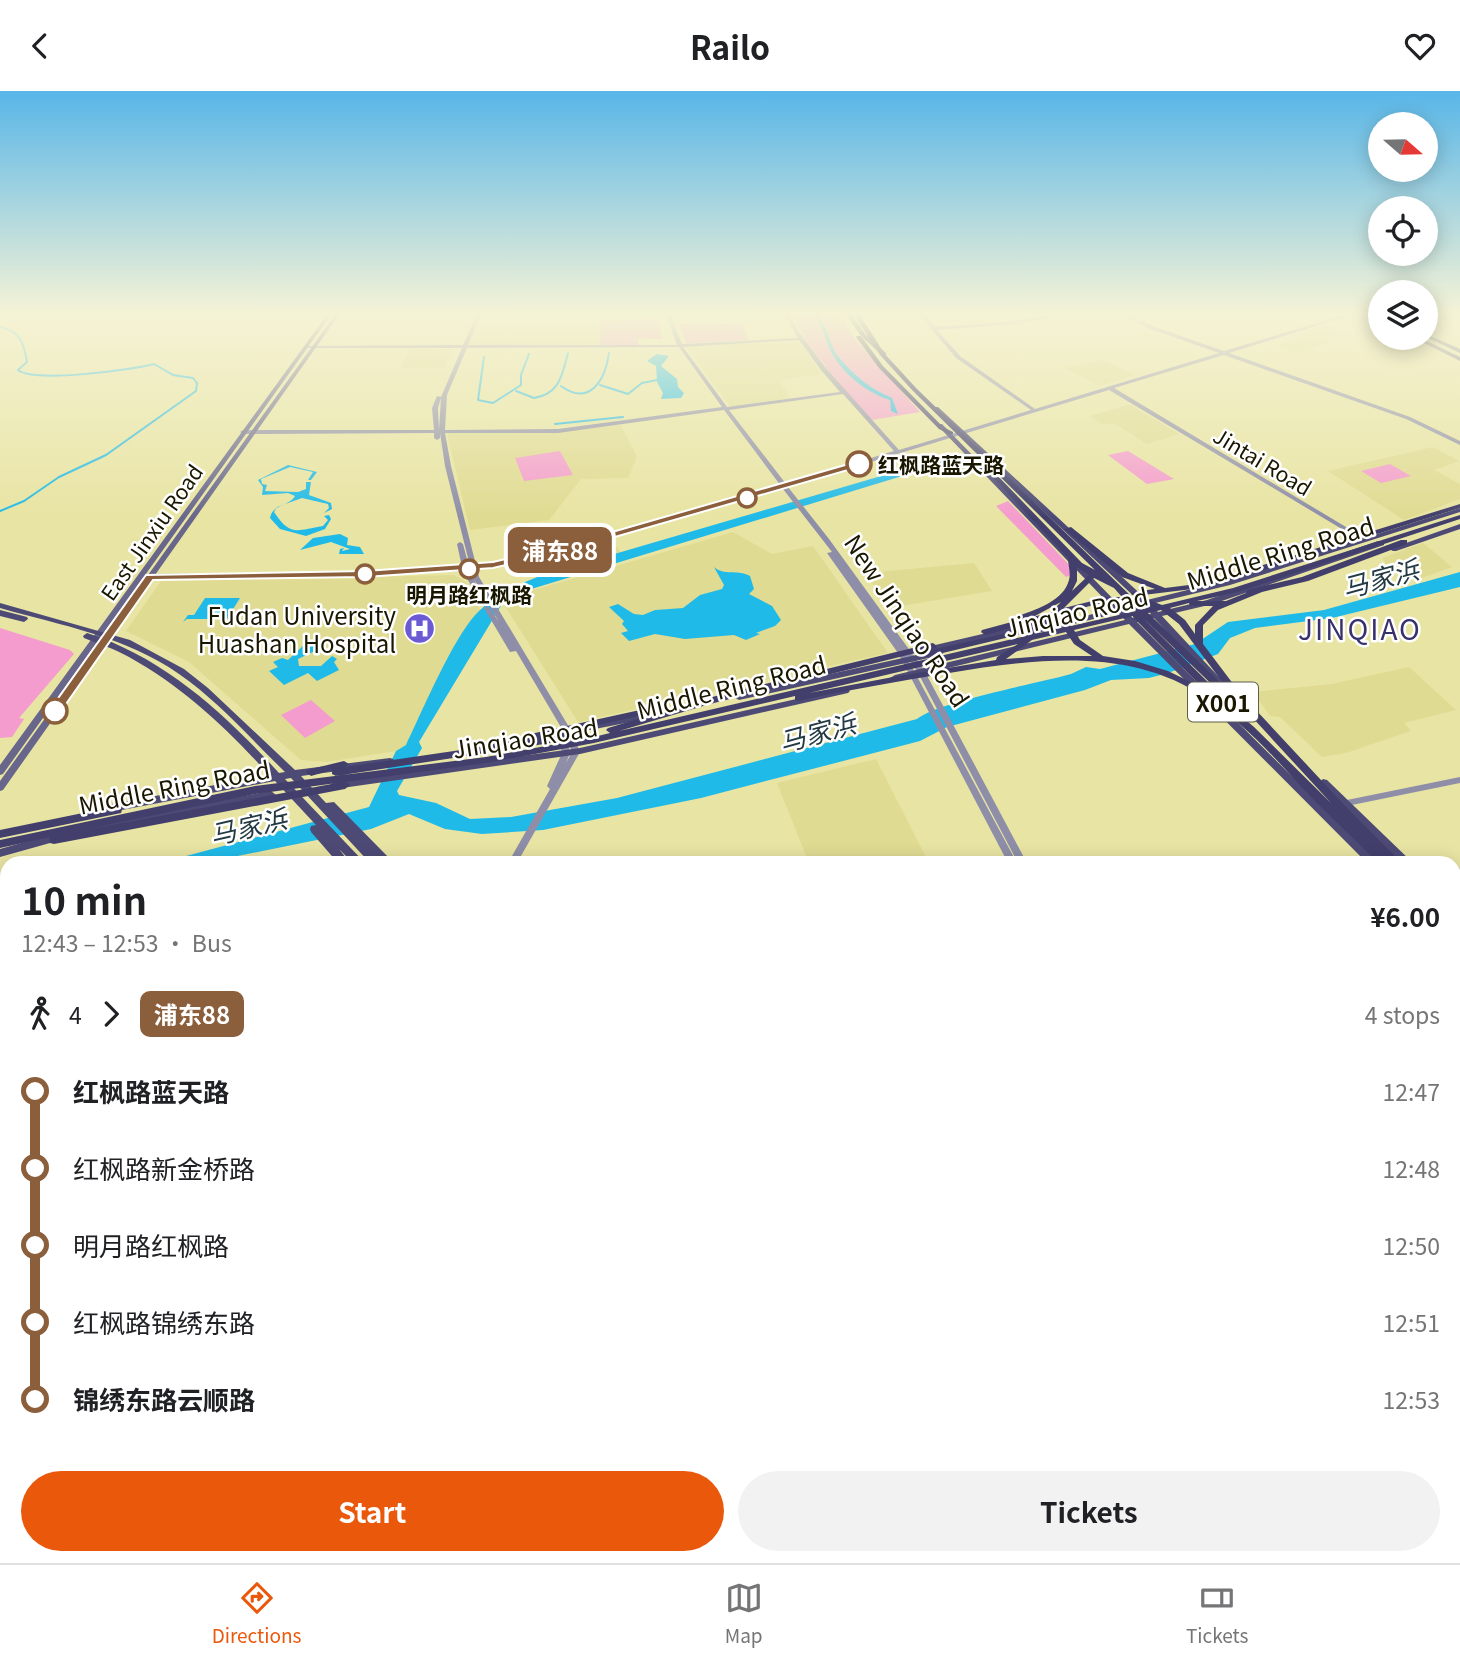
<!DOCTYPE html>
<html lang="en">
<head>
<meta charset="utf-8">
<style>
  body { margin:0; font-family:Georgia,"Noto Sans SC",serif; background:#f2f2f2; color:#202124; height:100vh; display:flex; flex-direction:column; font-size:26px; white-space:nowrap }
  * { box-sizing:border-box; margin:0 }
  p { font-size:23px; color:#757577 }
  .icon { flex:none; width:38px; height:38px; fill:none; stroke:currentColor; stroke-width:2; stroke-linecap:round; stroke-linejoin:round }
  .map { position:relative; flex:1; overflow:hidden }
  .details { position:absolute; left:0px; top:765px; width:1461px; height:709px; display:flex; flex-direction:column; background:#fff; border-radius:21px 21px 0 0; box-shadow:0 4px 18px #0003 }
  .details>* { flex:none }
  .badge { padding:0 14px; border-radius:10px; font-size:24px; line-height:46px }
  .needle { width:46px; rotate:110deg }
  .tools { position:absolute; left:1368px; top:21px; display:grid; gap:14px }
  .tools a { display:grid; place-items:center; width:70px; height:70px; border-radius:50%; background:#fff; box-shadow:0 4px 18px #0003; font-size:35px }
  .map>.badge { position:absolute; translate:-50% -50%; box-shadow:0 0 0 4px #fff }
  .legs { display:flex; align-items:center; gap:10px; height:77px; padding:0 21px; font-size:23px }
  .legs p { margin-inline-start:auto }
  .summary { display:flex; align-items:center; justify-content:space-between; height:119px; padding:0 21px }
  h1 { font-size:38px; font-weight:700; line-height:52px }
  .action { display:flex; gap:14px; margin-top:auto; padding:14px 21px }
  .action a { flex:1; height:80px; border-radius:42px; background:#ea580c; color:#fff; font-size:28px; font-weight:700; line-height:80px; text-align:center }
  .action a+a { background:#f2f2f2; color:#202124 }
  ul { padding:0 21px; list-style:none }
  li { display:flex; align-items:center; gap:24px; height:77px; font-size:26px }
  li i { display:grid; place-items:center; width:10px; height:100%; margin:0 9px; background:currentColor }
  li i::after { content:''; width:18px; height:18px; margin:-9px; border:5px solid; border-radius:50%; background:#fff }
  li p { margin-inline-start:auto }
  li:first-child i { background:linear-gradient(#0000 50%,currentColor 0) }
  li:last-child i { background:linear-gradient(currentColor 50%,#0000 0) }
  header { display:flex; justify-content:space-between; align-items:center; height:91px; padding:0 21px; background:#fff; font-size:32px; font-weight:700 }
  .dock { display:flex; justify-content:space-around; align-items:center; height:98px; border-top:2px solid #e0e0e0; background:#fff; font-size:19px; color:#757577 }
  .dock a { display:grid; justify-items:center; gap:4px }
  .dock .current { color:#ea580c }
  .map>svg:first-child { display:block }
  .built { fill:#e0db92 }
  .green { fill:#f49ccd }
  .water { fill:#20bae8 }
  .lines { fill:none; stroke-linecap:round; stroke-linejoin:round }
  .stream { stroke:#20bae8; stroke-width:2 }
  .primary-tunnel { stroke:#c9c58b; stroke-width:16; stroke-dasharray:16 8; stroke-linecap:butt }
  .tertiary { fill:#8e8ea8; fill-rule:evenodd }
  .secondary { fill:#68678b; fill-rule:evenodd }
  .primary { fill:#4d4b76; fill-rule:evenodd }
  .trunk { fill:#423f6d; fill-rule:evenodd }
  .line-1 { fill:#8b5e3c; stroke:#fff; stroke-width:2 }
  .stop-1-dot { fill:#fff; stroke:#8b5e3c; stroke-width:3.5 }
  .labels { text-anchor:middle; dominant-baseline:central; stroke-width:5; stroke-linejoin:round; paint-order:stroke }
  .far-street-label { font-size:21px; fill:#191700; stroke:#fff }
  .far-stop-label { font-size:21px; font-weight:bold; fill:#191700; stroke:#fff; text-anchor:start }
  .shield { fill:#fff; stroke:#5e5d4c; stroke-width:2 }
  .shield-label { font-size:23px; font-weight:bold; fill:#191700 }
  .street-label { font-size:24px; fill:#191700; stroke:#fff }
  .poi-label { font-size:24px; fill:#191700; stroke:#fff; text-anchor:end }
  .water-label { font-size:26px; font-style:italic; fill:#233a43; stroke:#fff }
  .quarter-label { font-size:28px; letter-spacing:2px; fill:#37316c; stroke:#fff }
</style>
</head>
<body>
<header><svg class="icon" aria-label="back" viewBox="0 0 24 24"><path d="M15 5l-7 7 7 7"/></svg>Railo<svg class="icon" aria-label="heart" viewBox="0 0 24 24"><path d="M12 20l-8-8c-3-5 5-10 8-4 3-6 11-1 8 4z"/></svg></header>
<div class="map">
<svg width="1460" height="1472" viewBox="0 0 1460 1472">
  <rect width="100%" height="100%" fill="#e8e4a3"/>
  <path class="built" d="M923 221H997L994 231 972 233 929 229Z
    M658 227 665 248H639V254H468L477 236Z
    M1324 234 1349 244 1297 263 1277 255 1302 246 1297 243Z
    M798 249 822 283 779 289 790 307 731 316 686 256Z
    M410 258H452L444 277H401Z
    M1101 269H1103L1135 284 1099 295 1065 277Z
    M1127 314H1131L1179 343 1147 353 1114 332 1103 334 1090 325Z
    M621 334 637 366 628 387 581 388 549 429 470 439 447 342H551Z
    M1433 356 1459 370 1434 379 1460 393V408L1404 429 1328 380Z
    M733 441 772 463 813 455 888 562 578 631 505 515 520 503Z
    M610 449 621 461 575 474 565 461Z
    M1423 452 1452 476 1416 489 1391 481 1382 467Z
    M558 462 571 476 540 486 530 469Z
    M974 472 992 500 888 517 866 482Z
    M454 484 467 492 480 519 430 605 406 654 396 660 327 671 301 669 189 571 126 540 161 490Z
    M1409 576 1456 619 1404 632 1411 640 1346 662 1322 666 1280 626 1270 625 1253 601 1332 593Z
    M876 668 929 772H809L777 692Z
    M7 1142V1296H0V1155Z
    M217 1466H588V1472H215Z
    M1105 1467 1112 1472H990L989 1467Z"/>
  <path class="green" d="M790 221H839L854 247 920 321 872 329C840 294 812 263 790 221Z
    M657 227 662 248 638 247V254H600V230Z
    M711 232 743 234 748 249 686 252 679 233Z
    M560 360 573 384 524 390 515 367Z
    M1128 360 1174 388 1147 393 1108 364Z
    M1390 373 1411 385 1381 392 1361 380Z
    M1008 410 1077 482 1066 486 996 415Z
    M0 537 70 559 74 563 19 627 24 628 12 646 0 647Z
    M311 609 335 630 305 647 281 624Z"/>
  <path class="water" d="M810 221C828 227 827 250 837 264 852 283 870 298 892 307L898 323 891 320 890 309C868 302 845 285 833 264 825 250 824 234 810 221Z
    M657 263 669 265 661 275 677 288 678 296 684 302 681 307 661 308 663 302 657 291 656 275 647 270Z
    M953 364 958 368 515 503 502 513 419 651 422 657 397 700 399 704 436 712 470 728 511 726 617 707 917 628C937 611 1039 592 1071 583L1086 576 1100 578 1195 553 1228 531 1324 519 1460 481V496L1332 527 1255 537 1230 547 1218 563 1168 582 1149 587 1111 589 1085 599 947 636 920 650 701 707 543 739 482 743 445 738 409 723 371 738 203 772H160L369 716 396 660 406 654C422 621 454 544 479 520 498 501 521 492 546 483Z
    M288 374 317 381 311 389H308L313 381 290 376 261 388 262 393 267 394 265 400 298 401 306 398V391H311L309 404 331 412 332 418 324 422 329 417 328 413 302 407 277 416 274 421C290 445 295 440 323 435L328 429 324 425 329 424 331 428 325 438 306 445 280 438 270 427C273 412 289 416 295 405L288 402 262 404 263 396 258 389Z
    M340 443 348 447 347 454 360 456 364 463H339L340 458 344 457 342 460 350 458 331 451 300 459 313 447Z
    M714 476C724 485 737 478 750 485L754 498 749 503 772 515 781 529 775 535 756 542 760 543 746 549 734 544 685 548 655 543 629 550 621 542 628 540 622 533 624 530 609 516 618 513 634 523 643 524 655 519 683 517 700 504 722 498 724 494Z
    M205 507H240L227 528H187L183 531 188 524H194Z
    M308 550 317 559 298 568 299 575H321L332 565 337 568 334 571 339 579 317 590 308 582 284 594 269 580 278 576 273 571 282 567 288 569Z"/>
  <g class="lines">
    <path class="stream" d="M0 236C20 240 24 252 27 271L18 279C34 292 132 279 154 273L173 284 193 287 197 292 196 300 106 364 59 386 24 410 0 420
      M484 266 478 309 493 312 521 294V284L529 263
      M600 294 628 303 642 292 657 289
      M561 295C590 316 605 289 609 262
      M516 300 534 307C560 303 562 284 568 262
      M555 333 623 326"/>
    <path class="primary-tunnel" d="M1454 1305 1460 1308"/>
    <path class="tertiary" d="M478 221H482L468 254H677L665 221H669L682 253 798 247 783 221H787L799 241 825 276 899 359 1031 319 956 267 917 221H921L935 236 1010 231 1073 221H1082L1080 222 1010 233 937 239 960 265 1035 318 1219 262 1148 237 1117 221H1122L1152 235 1224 260 1355 221H1361L1229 262 1410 326 1460 350V354L1406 328 1224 264 1114 297 1366 448V450H1362L1109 299 788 396 829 448 924 579 1027 772H1018L917 580 906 565 1017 772H1008L898 562 827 462 832 461 783 398 514 472 477 478 479 486 572 641 580 661 517 772H508L550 698 547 695 562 662 557 640 558 638H562L516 560 510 561 484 517 487 515 489 516 499 531 474 488 479 499 478 500H474L463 480 365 485 141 487 138 485 141 483 365 481 462 476 457 453 460 451 463 453 469 476 470 475 445 375 440 342V347L437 349 434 347V342L243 343 240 341 243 339H434L432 317 437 305 441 306 462 257H305L303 256 305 255 463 254ZM799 249 821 279 840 301 727 316 683 256ZM679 256 722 316 558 338 445 339 447 304 467 257ZM843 303 894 360 786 393 729 319ZM441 307 439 339 438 317ZM724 319 781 395 511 469 476 474 451 375 445 342H558ZM567 648 572 661 566 672 570 662Z
      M1460 686V692L1342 716 1338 713 1342 710Z
      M172 1466H196L194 1472H171Z
      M1308 1466H1323L1324 1472H1310Z
      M1325 1466H1340L1341 1472H1327Z"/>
    <path class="secondary" d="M329 221H333L3 683 0 684V674Z
      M337 221H341L3 699 0 700V690Z
      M1360 221H1366L1381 228V231Z
      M1376 221H1381V223L1376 222Z
      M1426 243 1460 258V262L1426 246Z
      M1414 247H1420L1460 266V270Z"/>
    <path class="primary" d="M844 221H850L865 243 886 262V264H882L861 245Z
      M934 316H938L1147 509 1224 490 1370 445 1348 443V439L1368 441H1371V445L1460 417V421L1230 494 1151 513 1158 521 1207 509 1378 450H1384V454L1213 513 1162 525 1231 599 1233 601 1231 603H1225L1154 527 1137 531 1379 772H1367L1129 533 895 590 892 589 890 587 895 584 1125 529 1118 522 1033 543 1030 542V538L1114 518 938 335V333H942L1121 516 1140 511 934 318ZM1144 515 1151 523 1133 527 1125 520Z
      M1460 433V438L1396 460H1393L1389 458Z
      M0 512 130 549 184 578 208 597 295 679 390 667 393 668 395 670 393 672 390 673 301 685 326 712 334 711 394 772H370L291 687 285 688 365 772H353L339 758 350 772H338L311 741 310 738 311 735 316 734 275 690 106 722 102 721 101 718 102 715 106 714 269 684C228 638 183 596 129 566 115 558 99 553 84 547L83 545 87 542C165 567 225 623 279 682L285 681C252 649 217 609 179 583 127 546 60 534 0 517Z
      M0 519 27 526 28 528 24 531 0 525Z
      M1038 530 1042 533 1041 535 931 561 927 558 931 555Z
      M939 559 943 562 942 564 739 609 734 606 739 603Z
      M845 597 848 598 850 600 848 602 580 663 335 698 330 694 335 690 580 657Z
      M659 620 662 621 664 623 662 625 496 657 491 654 496 651Z
      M1323 688 1327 689 1413 772H1401L1319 695 1318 692Z
      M271 700 276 704 275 707 93 740 0 766V758L93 732Z
      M1454 813 1460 815V827L1454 824Z
      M1454 846 1460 849V862L1454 859Z
      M1454 1289 1460 1291V1307L1454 1305Z
      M1454 1318 1460 1320V1337L1454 1335Z"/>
    <path class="trunk" d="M852 221H858L884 262 917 298 1132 506 1144 507 1162 514 1233 497 1460 424V428L1238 501 1197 510H1226L1246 502 1247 499 1302 486 1401 449H1407V453L1308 490 1262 501 1218 519 1203 534V553L1240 602 1348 718 1402 772H1378C1351 744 1321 718 1295 689 1269 660 1239 629 1206 607 1130 555 1035 568 949 582 899 590 848 599 798 610L795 609V605L594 652 486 672 346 691 350 694 345 698 54 753 50 752 49 749 50 746 0 757V749L255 695 486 666 594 646 610 642 606 639 608 637 708 607 933 552 937 555 936 557 710 613 619 640 1026 545 1030 541 926 566 922 563 926 560 1035 536 1044 528 985 544 981 541 982 539 1023 528 1020 526 1021 524C1038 518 1064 509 1069 489 1071 482 1068 474 1068 467L988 381V379H992L1082 472 1095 479 913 300 880 264ZM1077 476 1089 484 1072 500 1077 490ZM1094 487 1114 497 1122 506H1108L1064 517ZM1108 510 1128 511 1136 520 1071 535 1066 531 1062 534 1063 536 1039 542 1057 524ZM1061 511 1051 521 1033 526ZM1138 511 1152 516 1144 518ZM1189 512 1190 515H1213L1195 534V543L1185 529 1170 517ZM1161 519 1179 533 1229 600 1148 522ZM1140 524 1233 614 1236 615 1240 613 1331 712 1254 636 1216 604 1219 602 1217 600ZM1133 525V526L1203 597 1168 580 1135 570 1103 565 1080 549 1074 539ZM1066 541 1074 553 1092 565H1043L1006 568 1032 549ZM1018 553 997 566 996 569 893 586 809 602ZM337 692 74 741 255 703Z
      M857 245H861L883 275 943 336 953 341V343H949L939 338 879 277 856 246Z
      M1460 413V417L1209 496 1135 505 1131 503 1132 501 1155 498 1122 486 1064 438 1071 436 1128 482 1165 497 1205 492Z
      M640 619 643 620 645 622 643 624 536 648 583 641 586 642 588 644 583 647 336 685 332 683V679L311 685 306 681 307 679 344 670 349 673 345 676 528 649 524 646 526 644Z
      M117 715 121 716 122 719 121 722 0 747V739Z
      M1454 823 1460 827V839L1459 838 1460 852 1454 849Z"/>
  </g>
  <linearGradient id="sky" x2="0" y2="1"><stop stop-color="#58b6e8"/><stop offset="0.52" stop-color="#f5f3d6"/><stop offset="1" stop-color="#f5f3d6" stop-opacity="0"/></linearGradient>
  <rect width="1460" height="427" fill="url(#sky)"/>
  <path class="line-1" d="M859 370 862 375 573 458 493 477 365 486 153 489 59 623 49 620 146 484 365 480 493 471 567 454Z"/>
  <defs>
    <symbol id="hospital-disc" viewBox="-11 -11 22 22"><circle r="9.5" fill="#6c5ad4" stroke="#fff"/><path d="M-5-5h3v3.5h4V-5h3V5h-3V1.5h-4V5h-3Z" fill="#fff"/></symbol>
  </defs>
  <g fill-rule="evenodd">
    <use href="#hospital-disc" x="402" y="520" width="35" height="35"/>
  </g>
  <g class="stop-1-dot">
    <circle cx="859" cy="373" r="12"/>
    <circle cx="747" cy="407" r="9"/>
    <circle cx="469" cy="478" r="9"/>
    <circle cx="365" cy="483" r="9"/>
    <circle cx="55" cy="620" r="12"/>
  </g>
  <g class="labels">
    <g class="far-street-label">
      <text transform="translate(1263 370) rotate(31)">Jintai Road</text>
      <text transform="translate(151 441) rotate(-55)">East Jinxiu Road</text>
    </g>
    <g class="far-stop-label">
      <text x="878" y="373">红枫路蓝天路</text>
      <text x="469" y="503" text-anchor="middle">明月路红枫路</text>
    </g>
    <rect class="shield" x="1188" y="591.5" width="70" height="39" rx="5"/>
    <g class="shield-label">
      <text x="1223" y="611">X001</text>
    </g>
    <g class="street-label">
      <text transform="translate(1280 461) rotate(-17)">Middle Ring Road</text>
      <text transform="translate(1076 520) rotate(-13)">Jinqiao Road</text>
      <text transform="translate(908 529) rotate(56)">New Jinqiao Road</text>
      <text transform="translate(731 595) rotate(-14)">Middle Ring Road</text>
      <text transform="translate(525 646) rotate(-9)">Jinqiao Road</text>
      <text transform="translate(174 695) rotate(-11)">Middle Ring Road</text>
    </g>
    <g class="poi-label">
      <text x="396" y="523">Fudan University<tspan x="396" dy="28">Huashan Hospital</tspan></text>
    </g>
    <g class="water-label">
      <text transform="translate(1380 486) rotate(-15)">马家浜</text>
      <text transform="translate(817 640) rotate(-15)">马家浜</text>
      <text transform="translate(248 734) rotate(-13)">马家浜</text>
    </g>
    <g class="quarter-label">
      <text x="1360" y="537">JINQIAO</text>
    </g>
  </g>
</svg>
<div class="tools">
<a><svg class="needle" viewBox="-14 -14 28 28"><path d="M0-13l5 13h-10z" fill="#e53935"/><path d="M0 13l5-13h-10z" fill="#757577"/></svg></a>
<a><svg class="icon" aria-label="locate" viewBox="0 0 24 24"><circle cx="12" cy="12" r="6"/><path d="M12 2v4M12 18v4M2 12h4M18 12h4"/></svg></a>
<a><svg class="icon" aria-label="layers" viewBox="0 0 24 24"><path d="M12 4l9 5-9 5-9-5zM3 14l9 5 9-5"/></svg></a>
</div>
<b class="badge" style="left:560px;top:459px;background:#8b5e3c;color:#fff">浦东88</b>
<section class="details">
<div class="summary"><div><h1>10 min</h1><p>12:43 – 12:53 · Bus</p></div><b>¥6.00</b></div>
<div class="legs"><svg class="icon" aria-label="walk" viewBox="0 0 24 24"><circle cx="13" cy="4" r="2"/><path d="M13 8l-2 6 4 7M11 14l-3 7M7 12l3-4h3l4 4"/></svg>4<svg class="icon" aria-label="forward" viewBox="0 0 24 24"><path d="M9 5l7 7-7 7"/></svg><b class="badge" style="background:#8b5e3c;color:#fff">浦东88</b><p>4 stops</p></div>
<ul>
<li><i style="color:#8b5e3c"></i><b>红枫路蓝天路</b><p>12:47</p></li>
<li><i style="color:#8b5e3c"></i><span>红枫路新金桥路</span><p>12:48</p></li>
<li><i style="color:#8b5e3c"></i><span>明月路红枫路</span><p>12:50</p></li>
<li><i style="color:#8b5e3c"></i><span>红枫路锦绣东路</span><p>12:51</p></li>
<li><i style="color:#8b5e3c"></i><b>锦绣东路云顺路</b><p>12:53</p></li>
</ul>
<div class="action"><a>Start</a><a>Tickets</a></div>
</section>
</div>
<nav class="dock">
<a class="current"><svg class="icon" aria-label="directions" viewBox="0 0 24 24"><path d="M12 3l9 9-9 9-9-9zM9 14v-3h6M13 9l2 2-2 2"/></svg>Directions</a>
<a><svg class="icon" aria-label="map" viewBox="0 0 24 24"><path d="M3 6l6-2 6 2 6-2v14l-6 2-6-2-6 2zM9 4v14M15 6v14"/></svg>Map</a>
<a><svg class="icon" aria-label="tickets" viewBox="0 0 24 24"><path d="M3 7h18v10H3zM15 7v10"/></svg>Tickets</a>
</nav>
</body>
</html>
